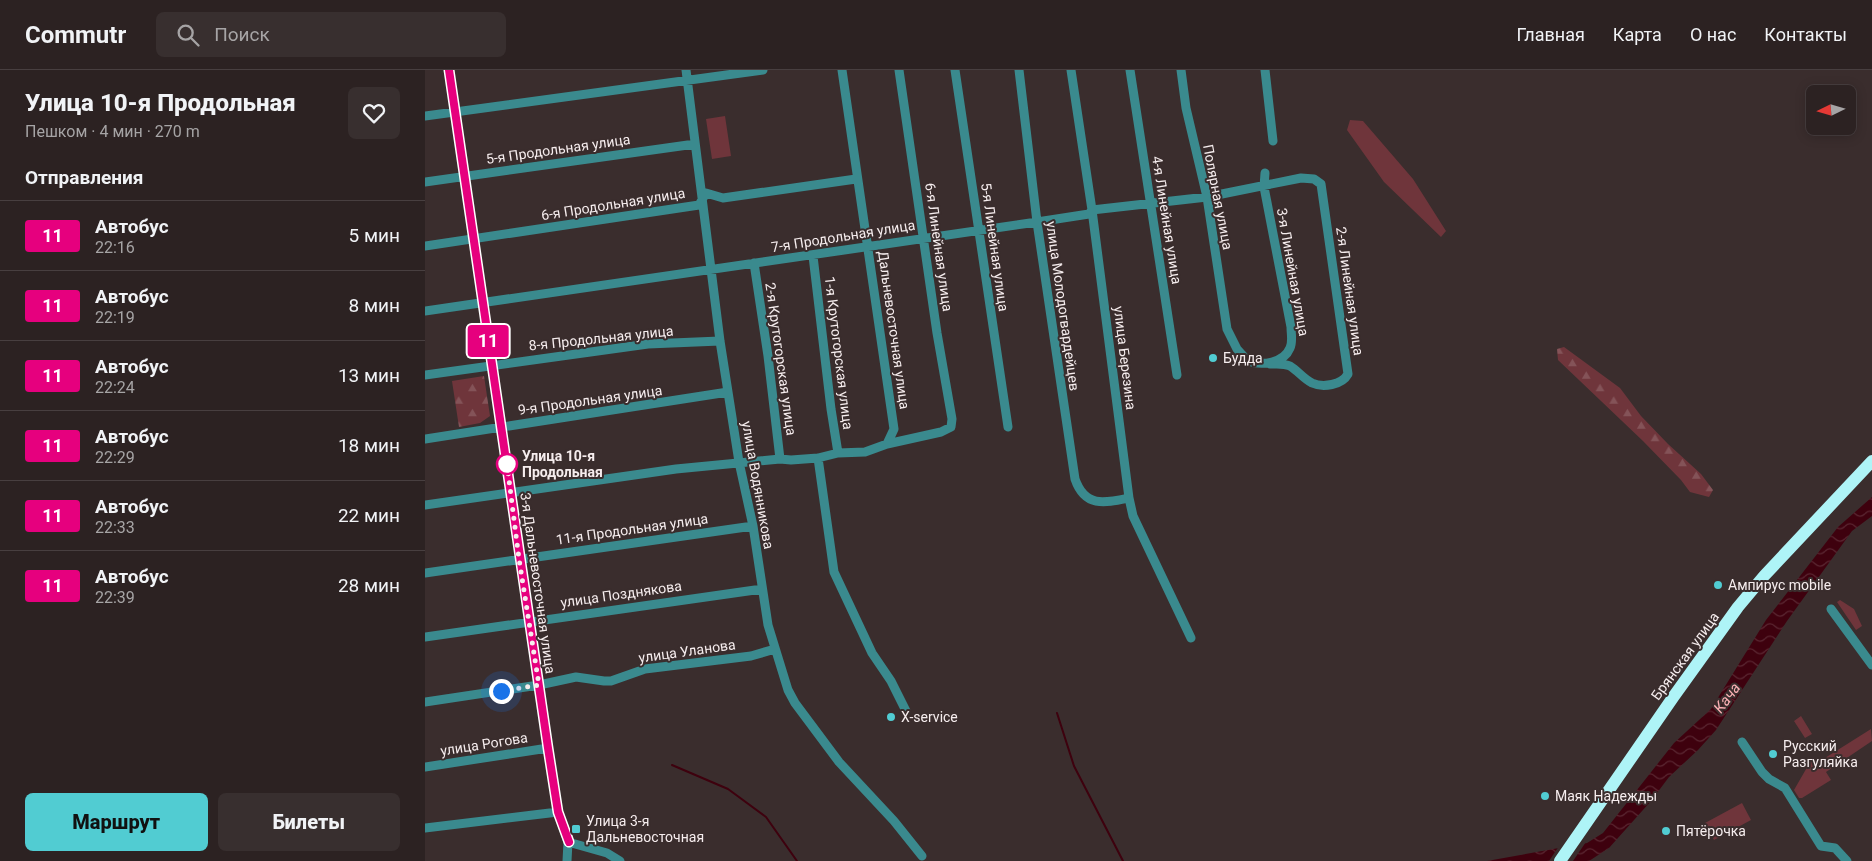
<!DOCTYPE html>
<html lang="ru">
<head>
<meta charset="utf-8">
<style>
  body { margin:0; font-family:Roboto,sans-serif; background:#382f2f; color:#f1f3f6; height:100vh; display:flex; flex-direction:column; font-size:19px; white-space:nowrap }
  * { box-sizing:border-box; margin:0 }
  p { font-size:16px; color:#a6a4a5 }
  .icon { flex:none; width:28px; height:28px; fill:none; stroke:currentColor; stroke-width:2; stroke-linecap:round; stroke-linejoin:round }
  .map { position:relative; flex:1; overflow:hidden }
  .side { display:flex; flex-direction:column; background:#2c2222; width:425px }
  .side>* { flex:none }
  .badge { padding:0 10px; border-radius:4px; font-size:18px; line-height:32px }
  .needle { width:32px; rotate:265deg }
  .buttons { position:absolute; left:1381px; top:15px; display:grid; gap:10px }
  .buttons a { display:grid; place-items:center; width:50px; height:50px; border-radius:8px; background:#2c2222; box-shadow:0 2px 12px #0003,0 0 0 1px #483f40; font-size:25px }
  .you { position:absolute; width:25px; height:25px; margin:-12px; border:4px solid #fff; border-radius:50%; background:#1a73e8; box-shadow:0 0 0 8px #1a73e833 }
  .map>.badge { position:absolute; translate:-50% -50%; box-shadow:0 0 0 2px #fff }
  h2 { padding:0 25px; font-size:19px; line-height:45px }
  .round { display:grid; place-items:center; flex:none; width:52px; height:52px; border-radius:8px; background:#382f2f }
  .overview { display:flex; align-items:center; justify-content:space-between; height:85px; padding:0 25px }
  h1 { font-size:24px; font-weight:800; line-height:38px }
  .primary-button { display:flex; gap:10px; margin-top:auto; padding:10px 25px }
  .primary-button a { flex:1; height:58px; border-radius:8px; background:#51ccd2; color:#111; font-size:20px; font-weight:800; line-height:58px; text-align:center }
  .primary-button a+a { background:#382f2f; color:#f1f3f6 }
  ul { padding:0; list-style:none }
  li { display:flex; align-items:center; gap:15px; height:70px; padding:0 25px; border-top:1px solid #483f40 }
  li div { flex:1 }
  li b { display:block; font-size:19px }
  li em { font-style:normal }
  li .badge { min-width:55px; font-weight:700; text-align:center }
  header { display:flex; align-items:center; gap:30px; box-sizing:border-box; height:70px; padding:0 25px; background:#2c2222; border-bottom:1px solid #483f40 }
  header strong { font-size:24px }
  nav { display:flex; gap:28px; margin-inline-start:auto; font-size:18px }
  .search { width:350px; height:45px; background:#382f2f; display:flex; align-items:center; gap:12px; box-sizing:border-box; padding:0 18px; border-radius:8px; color:#a6a4a5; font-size:19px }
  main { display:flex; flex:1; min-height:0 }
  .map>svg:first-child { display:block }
  .green { fill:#6f353b }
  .forest { fill:url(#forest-firs) }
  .water { fill:url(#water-waves) }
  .pier { fill:#3a2d2d }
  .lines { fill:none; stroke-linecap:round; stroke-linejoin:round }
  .stream { stroke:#3e010e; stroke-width:2 }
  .minor { stroke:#3a8a8e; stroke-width:9 }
  .highway { stroke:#aef4f7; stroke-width:12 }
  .line-casing { stroke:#fff; stroke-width:11 }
  .line { stroke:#e6007e; stroke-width:8 }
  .walk { stroke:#f6edee; stroke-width:5; stroke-dasharray:0 9 }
  .poi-dot { fill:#51ccd2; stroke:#3a2d2d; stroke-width:2 }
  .stop-dot { fill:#fff; stroke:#e6007e; stroke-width:2.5 }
  .labels { text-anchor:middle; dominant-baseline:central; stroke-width:4; stroke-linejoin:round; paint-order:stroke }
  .street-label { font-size:14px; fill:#f6edee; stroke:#3a2d2d }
  .poi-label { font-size:14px; fill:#f6edee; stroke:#3a2d2d; text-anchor:start }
  .stop-label { font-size:14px; font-weight:bold; fill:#f6edee; stroke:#3a2d2d; text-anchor:start }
  .water-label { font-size:15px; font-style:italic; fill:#fbb1b5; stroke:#3a2d2d }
</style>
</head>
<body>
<header>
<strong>Commutr</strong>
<div class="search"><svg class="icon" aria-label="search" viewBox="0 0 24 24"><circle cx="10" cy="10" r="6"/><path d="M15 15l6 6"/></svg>Поиск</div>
<nav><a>Главная</a><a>Карта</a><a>О нас</a><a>Контакты</a></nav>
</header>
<main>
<section class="side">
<div class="overview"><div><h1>Улица 10-я Продольная</h1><p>Пешком · 4 мин · 270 m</p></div><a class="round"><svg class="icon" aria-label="heart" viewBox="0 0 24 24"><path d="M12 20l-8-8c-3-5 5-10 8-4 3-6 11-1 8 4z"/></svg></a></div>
<h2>Отправления</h2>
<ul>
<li><span class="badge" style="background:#e6007e;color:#fff">11</span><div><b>Автобус</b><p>22:16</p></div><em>5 мин</em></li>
<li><span class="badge" style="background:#e6007e;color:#fff">11</span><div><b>Автобус</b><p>22:19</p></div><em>8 мин</em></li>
<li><span class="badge" style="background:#e6007e;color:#fff">11</span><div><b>Автобус</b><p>22:24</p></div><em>13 мин</em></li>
<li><span class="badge" style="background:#e6007e;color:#fff">11</span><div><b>Автобус</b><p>22:29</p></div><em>18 мин</em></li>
<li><span class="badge" style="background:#e6007e;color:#fff">11</span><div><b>Автобус</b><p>22:33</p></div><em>22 мин</em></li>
<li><span class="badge" style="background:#e6007e;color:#fff">11</span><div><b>Автобус</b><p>22:39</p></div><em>28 мин</em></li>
</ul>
<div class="primary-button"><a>Маршрут</a><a>Билеты</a></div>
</section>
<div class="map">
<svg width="1447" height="791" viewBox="0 0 1447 791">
  <defs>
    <pattern id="forest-firs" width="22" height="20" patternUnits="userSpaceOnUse" patternTransform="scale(1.25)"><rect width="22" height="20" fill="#6f353b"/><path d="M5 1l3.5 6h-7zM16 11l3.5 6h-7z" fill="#845358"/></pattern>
    <pattern id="water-waves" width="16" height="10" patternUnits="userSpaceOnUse" patternTransform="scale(1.25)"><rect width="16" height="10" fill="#3e010e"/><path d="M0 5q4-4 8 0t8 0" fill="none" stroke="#5a2631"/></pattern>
  </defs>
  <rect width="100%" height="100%" fill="#3a2d2d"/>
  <path class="green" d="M300 46 306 86 287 89 281 49Z
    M925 50 938 51 988 109 1021 161 1016 167 959 112 922 60Z
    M1415 530 1429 539 1437 556 1431 560 1412 532Z
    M1376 646 1387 664 1380 668 1369 651Z
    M1446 659 1447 671 1401 702 1406 710 1377 728H1374L1369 720 1388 687 1392 693Z
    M1317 733 1326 750 1289 770 1280 753Z"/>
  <path class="forest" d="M1139 277 1195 318 1216 346 1243 374 1276 404 1288 420 1284 427 1265 422 1256 410 1218 371 1133 290 1132 279Z
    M59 306 65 346 55 353 34 357 27 311Z"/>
  <path class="water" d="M1447 427V446L1427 461 1362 551 1291 660 1273 680 1244 707 1226 731 1184 778 1164 791H1062L1162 773 1178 763 1249 673 1286 639 1341 550 1413 457Z"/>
  <path class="pier" d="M1163 769 1148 791H1124L1134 776Z"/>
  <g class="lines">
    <path class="stream" d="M632 643 649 696 698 791
      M247 695 303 719 341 747 372 791"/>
    <path class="minor" d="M24 0 123 678 133 742 143 772 142 791
      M261 0 295 271 314 392 328 456 343 555 363 620 370 633 414 692 469 751 497 786
      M417 0 469 359 462 374
      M530 0 583 357
      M594 0 612 152 650 409C660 438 680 433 704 428
      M646 0 667 140 704 428 708 446 766 568
      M705 0 752 305
      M756 0 761 38 782 127 802 259 812 279 823 291C837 296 859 293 865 278 868 272 866 264 866 257L839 117 840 103
      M840 0 848 71
      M0 46 338 0
      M0 112 270 74
      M0 176 274 135 281 123 298 128 431 109
      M388 186 406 339 413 383
      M329 193 343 286 355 389
      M0 241 612 152 664 144 667 140 782 127 876 108 889 109 896 114 923 304C917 315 898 318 887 313 879 309 873 301 865 296 859 293 852 294 845 294
      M0 305 223 274 295 271
      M0 369 303 322
      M393 388 409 502 447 583 466 611 481 641
      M0 435 251 399 355 389 366 390 393 388 413 383 440 382 462 374 516 362 526 357 527 349 512 263 474 0
      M0 503 328 456
      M1406 539 1447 595
      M0 567 337 519
      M0 632 114 615 151 607 179 611H186L220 599 326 586 350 579
      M1317 672 1337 702 1344 709 1360 718 1396 776 1410 778 1422 791
      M0 697 123 678
      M0 758 133 742
      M143 772 182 783 195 791"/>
    <path class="highway" d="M1135 791 1249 626 1313 537 1339 506 1447 391"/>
  </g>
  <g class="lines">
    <defs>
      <path id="line" d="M24 0 123 678 133 742 144 772"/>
    </defs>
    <use href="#line" class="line-casing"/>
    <use href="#line" class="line"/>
    <path class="walk" d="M76 621 114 615 94 489 82 394"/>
  </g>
  <g class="poi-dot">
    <circle cx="788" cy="288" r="5"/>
    <circle cx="1293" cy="515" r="5"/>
    <circle cx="466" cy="647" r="5"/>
    <circle cx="1348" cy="684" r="5"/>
    <circle cx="1120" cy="726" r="5"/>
    <rect x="146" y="754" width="10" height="10" rx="2.5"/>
    <circle cx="1241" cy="761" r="5"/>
  </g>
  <circle class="stop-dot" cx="82" cy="394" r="10"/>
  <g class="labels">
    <g class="street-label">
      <text transform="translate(133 79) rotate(-8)">5-я Продольная улица</text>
      <text transform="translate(793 127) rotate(79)">Полярная улица</text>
      <text transform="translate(188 134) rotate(-9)">6-я Продольная улица</text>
      <text transform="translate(742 150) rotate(81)">4-я Линейная улица</text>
      <text transform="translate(418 166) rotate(-9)">7-я Продольная улица</text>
      <text transform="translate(514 177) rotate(82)">6-я Линейная улица</text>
      <text transform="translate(570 177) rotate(82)">5-я Линейная улица</text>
      <text transform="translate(868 202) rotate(80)">3-я Линейная улица</text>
      <text transform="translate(925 221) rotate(82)">2-я Линейная улица</text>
      <text transform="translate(638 236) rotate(82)">улица Молодогвардейцев</text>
      <text transform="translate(469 260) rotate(82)">Дальневосточная улица</text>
      <text transform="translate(176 268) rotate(-6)">8-я Продольная улица</text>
      <text transform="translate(414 283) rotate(83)">1-я Крутогорская улица</text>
      <text transform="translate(700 288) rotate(83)">улица Березина</text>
      <text transform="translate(356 289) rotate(82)">2-я Крутогорская улица</text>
      <text transform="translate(165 330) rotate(-8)">9-я Продольная улица</text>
      <text transform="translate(333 415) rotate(80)">улица Водянникова</text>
      <text transform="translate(207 459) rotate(-8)">11-я Продольная улица</text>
      <text transform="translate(113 513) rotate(82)">3-я Дальневосточная улица</text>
      <text transform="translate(196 524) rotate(-8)">улица Позднякова</text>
      <text transform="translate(262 581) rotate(-8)">улица Уланова</text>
      <text transform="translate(1260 586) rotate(-54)">Брянская улица</text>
      <text transform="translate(59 674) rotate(-9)">улица Рогова</text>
    </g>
    <g class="poi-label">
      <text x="798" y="288">Будда</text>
      <text x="1303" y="515">Ампирус mobile</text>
      <text x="476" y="647">X-service</text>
      <text x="1358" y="676">Русский<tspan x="1358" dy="16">Разгуляйка</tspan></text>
      <text x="1130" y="726">Маяк Надежды</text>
      <text x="161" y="751">Улица 3-я<tspan x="161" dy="16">Дальневосточная</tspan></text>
      <text x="1251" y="761">Пятёрочка</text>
    </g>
    <g class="stop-label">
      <text x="97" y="386">Улица 10-я<tspan x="97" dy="16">Продольная</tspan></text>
    </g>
    <g class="water-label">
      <text transform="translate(1302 628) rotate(-53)">Кача</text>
    </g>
  </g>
</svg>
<div class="buttons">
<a><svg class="needle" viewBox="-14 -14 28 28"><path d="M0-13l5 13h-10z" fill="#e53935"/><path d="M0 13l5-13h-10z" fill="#a6a4a5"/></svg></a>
</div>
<div class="you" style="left:76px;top:621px"></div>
<b class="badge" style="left:63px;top:271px;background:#e6007e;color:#fff">11</b>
</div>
</main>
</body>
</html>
